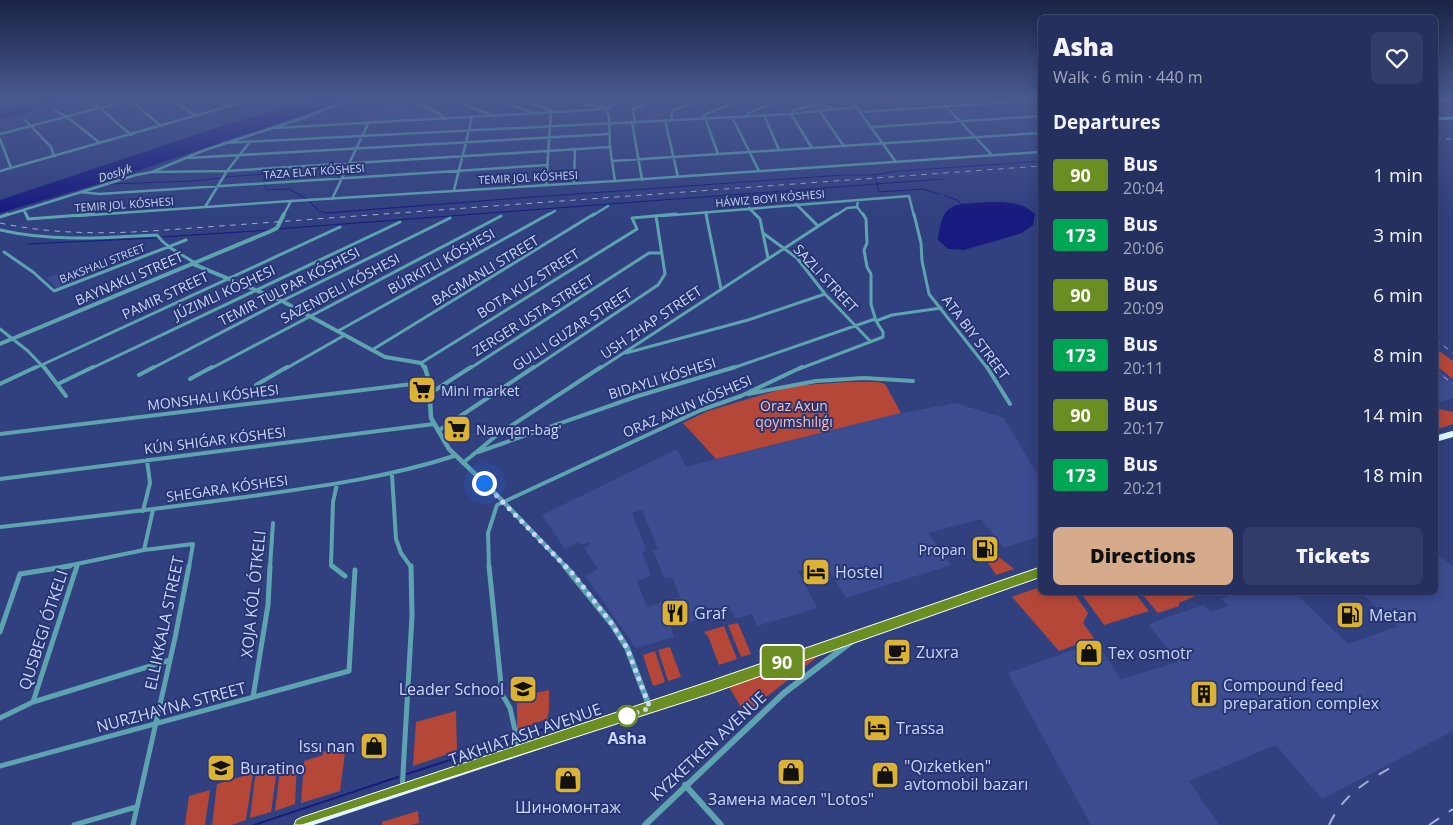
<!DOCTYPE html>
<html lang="en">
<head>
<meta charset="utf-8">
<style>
  body { margin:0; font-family:"Open Sans",sans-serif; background:#313c68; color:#f1f3f6; height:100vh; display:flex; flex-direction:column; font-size:19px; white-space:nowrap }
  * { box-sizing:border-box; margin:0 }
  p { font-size:16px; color:#a3a9bd }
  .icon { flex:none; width:28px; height:28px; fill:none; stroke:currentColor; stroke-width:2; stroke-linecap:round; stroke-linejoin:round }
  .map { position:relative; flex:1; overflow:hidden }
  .side { position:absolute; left:1038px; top:15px; width:400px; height:580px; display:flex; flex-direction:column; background:#25305f; border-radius:8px; box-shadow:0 2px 12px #0003,0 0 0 1px #424b74 }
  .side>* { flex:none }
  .badge { padding:0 10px; border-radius:4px; font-size:18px; line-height:32px }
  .you { position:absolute; width:25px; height:25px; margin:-12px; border:4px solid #fff; border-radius:50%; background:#1a73e8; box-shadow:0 0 0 8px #1a73e833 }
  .map>.badge { position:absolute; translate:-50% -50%; box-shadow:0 0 0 2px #fff }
  h2 { padding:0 15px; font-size:19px; line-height:45px }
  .round { display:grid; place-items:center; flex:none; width:52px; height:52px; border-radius:8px; background:#313c68 }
  .summary { display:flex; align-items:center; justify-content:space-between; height:85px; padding:0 15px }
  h1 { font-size:24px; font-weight:800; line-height:38px }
  .primary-button { display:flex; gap:10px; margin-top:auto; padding:10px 15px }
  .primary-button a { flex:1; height:58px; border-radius:8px; background:#d6ab8b; color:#111; font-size:20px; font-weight:800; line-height:58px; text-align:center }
  .primary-button a+a { background:#313c68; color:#f1f3f6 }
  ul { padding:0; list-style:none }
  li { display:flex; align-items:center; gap:15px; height:60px; padding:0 15px }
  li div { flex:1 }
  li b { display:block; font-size:19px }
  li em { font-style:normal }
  li .badge { min-width:55px; font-weight:700; text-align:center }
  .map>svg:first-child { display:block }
  .built { fill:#3b4c90; fill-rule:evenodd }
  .green { fill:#b44738 }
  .water { fill:#171a7e }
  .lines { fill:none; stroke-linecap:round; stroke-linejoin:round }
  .stream-far1 { stroke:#171a7e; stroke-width:1 }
  .stream { stroke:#171a7e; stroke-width:2 }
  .minor-far3 { stroke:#5ea3b0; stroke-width:2.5 }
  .minor-far2 { stroke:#5ea3b0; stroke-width:3 }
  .minor-far1 { stroke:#5ea3b0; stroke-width:4 }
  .minor { stroke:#5ea3b0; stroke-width:5 }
  .tertiary-far3 { stroke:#5ea3b0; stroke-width:2.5 }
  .tertiary-far2 { stroke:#5ea3b0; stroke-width:4 }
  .tertiary-far1 { stroke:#5ea3b0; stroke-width:4.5 }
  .tertiary { stroke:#5ea3b0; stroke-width:6 }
  .secondary { stroke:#60d7eb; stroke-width:3 }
  .trunk-far1 { stroke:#def8fd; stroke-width:6 }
  .trunk { stroke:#def8fd; stroke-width:8 }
  .rail-far1 { stroke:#a0aeda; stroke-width:1; stroke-dasharray:5.5 5.5; stroke-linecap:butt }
  .rail { stroke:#a0aeda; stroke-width:2; stroke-dasharray:12 12; stroke-linecap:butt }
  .line { fill:#6b8e23; stroke:#fff }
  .walk { stroke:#c9d6fb; stroke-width:5; stroke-dasharray:0 9 }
  .stop-dot { fill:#fff; stroke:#6b8e23; stroke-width:2.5 }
  .labels { text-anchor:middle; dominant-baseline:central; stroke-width:4; stroke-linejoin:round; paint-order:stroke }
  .far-street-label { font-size:11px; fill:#c9d6fb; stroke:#273573 }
  .far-water-label { font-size:12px; font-style:italic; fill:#c9d2ed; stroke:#273573 }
  .street-label { font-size:14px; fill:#c9d6fb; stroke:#273573 }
  .poi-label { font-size:14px; fill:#c9d6fb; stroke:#273573; text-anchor:start }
  .park-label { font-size:14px; fill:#febeb2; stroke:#273573 }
  .near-poi-label { font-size:16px; fill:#c9d6fb; stroke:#273573; text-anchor:start }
  .near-street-label { font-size:16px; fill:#c9d6fb; stroke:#273573 }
  .near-stop-label { font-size:16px; font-weight:bold; fill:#c9d6fb; stroke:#273573 }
</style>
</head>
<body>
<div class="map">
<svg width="1453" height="825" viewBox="0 0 1453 825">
  <rect width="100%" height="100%" fill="#31407f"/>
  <path class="built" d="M409 102 439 115 437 119 365 123 369 116Z
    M80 266 87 276 56 288 47 278Z
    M1435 367 1453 381V398L1435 404Z
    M956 403 1004 418 1040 479V536L1004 548 981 519 928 533 951 565 846 598 825 563 798 571 817 608 757 626 752 614 735 619 731 610 687 623 678 599 664 603 674 637 636 648 585 576 598 569 584 548 590 545 589 542 582 545 579 542 565 549 542 515 677 449 686 467 901 413ZM642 510 658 549 653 551 665 579 672 577 680 597 647 607 637 581 651 576 642 552 647 551 632 513Z
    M1435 552 1453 566V731L1322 799 1276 745 1189 781 1219 825H1091L1008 673 1096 642 1121 679 1178 662 1148 624 1203 605 1211 612 1220 609 1228 606 1221 599 1239 593H1295L1348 644 1398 626 1361 593 1435 592Z"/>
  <path class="green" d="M1435 348 1453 361V379L1435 365Z
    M847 382H878L885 384 901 413 716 459 683 423 708 411 792 386Z
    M1435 408 1453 412V424L1435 430Z
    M999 557 1014 569 996 575 987 561Z
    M1040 587V592L1074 593 1088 613 1083 623 1094 638 1059 651 1012 597Z
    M1081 593H1135L1149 611 1104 625Z
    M1141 593H1203L1179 603V606L1158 613Z
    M738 623 751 654 741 657 728 625Z
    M724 626 737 659 719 665 708 636 704 632Z
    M670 647 681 677 668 681 658 650Z
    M655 651 665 682 653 686 643 655Z
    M821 654 745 714 729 687Z
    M549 690V711L547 719 517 730V697Z
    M456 711 457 751 413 766 416 722Z
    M346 745 340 791 301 803 304 761 323 755 322 752Z
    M297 764 295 804 275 811 280 770Z
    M277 769 271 812 250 818 255 777Z
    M253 773 246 820 232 825H212L217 784Z
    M210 790 205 825H185L189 796Z
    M418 811 419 823 411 825H382V822Z"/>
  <path class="water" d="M51 97H75L0 120V112Z
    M317 97H356L105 182 0 213V200L210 130Z
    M988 202C1007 202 1020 201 1035 214L1033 225 1022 233 964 250 948 249 938 240C943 200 953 205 988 202Z"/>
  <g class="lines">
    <path class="stream-far1" d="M1004 164 1040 161
      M900 171 1002 164
      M874 175 898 171
      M226 177 264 174V182
      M876 179 879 192 922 189 939 194
      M111 184 194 181 221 178
      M264 184 267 190 289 189 307 199
      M548 196 843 175H874V177
      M945 196 957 200 962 205
      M309 201 318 210
      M320 211 326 213 546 196
      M277 229 943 179
      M162 237 271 230
      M28 244 157 238"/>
    <path class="stream" d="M519 737 596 712
      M407 774 514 739
      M254 825 398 777"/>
    <path class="minor-far3" d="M127 97 161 126
      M168 97 196 116
      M213 97 228 107
      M403 97 440 114 445 119
      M447 97 491 115
      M492 97 532 113
      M517 97 552 111
      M568 97 589 105 606 107
      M796 97 830 108
      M849 97 896 162
      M937 97 992 155
      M1435 100H1453
      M88 101 100 108 131 135
      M54 110 67 117 100 143
      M819 110 843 145
      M860 112 1040 100
      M747 114 786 97
      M764 115 779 150
      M732 117 759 171
      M25 120 51 147 54 156
      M665 120 678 177
      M671 120 672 111 706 97
      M632 122 642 180
      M635 122 633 109 662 97
      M872 127 1040 116
      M276 128 606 109
      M0 134 142 97
      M0 139 11 168
      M224 143 791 114 856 107
      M812 148 791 114 794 110 815 104
      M718 154 704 115 748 97
      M188 158 609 134
      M612 161 1040 133
      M0 171 261 97
      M152 172 227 171 610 147
      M615 181 1040 152
      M574 183 575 149
      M546 185 551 113
      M454 190 472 118
      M81 192 99 194 548 165
      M332 199 368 124
      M858 200 857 207 864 216
      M796 204 808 216
      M205 207 227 171 249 143
      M749 208 757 216
      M24 210 27 216
      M706 212 707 216
      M4 216 136 175 152 172 205 150 306 117 335 105 367 97
      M76 216 291 201
      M546 216 555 211
      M592 216 608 206
      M661 216 909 196 914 216
      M835 216 847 208 857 207"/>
    <path class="minor-far2" d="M26 214 28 219 94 214
      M706 214 721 289
      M755 214 760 219 768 258
      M806 214 818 226
      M914 214 921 243 922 261 929 294 988 369
      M0 217 8 214
      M0 230C52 242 104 238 157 235 166 248 182 254 195 263
      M763 233 797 258 825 294 870 341
      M4 252 33 272 54 291 186 240
      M876 321 892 315 941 308
      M0 329 28 351 45 369
      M338 331 549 214
      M372 350 594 214
      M626 353 748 320 825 294
      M421 363 637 229 632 218 676 214
      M33 369 340 227
      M90 369 400 222
      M151 369 282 301 450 218
      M210 369 501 216
      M285 369 345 335
      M469 369 649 253H660
      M532 369 658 285 665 274 656 216
      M599 369 837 214
      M730 369 875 319
      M799 369 883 337V332L876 321 871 304V274L867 267 864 250 867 243 866 219 863 214"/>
    <path class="minor-far1" d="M44 367 66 396
      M987 367 1010 404
      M139 375 154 367
      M190 379 212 367
      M0 384 36 367
      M58 384 93 367
      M256 385 287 367
      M429 394 471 367
      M748 394 816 381 864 378 913 381
      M438 431 534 367
      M0 434 429 382
      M478 452 638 396 735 367
      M463 463 497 435 601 367
      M392 475 396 539 401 553 411 567
      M0 479 434 424
      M143 511 150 483 147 460
      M0 527C82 518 164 508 245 497 316 487 386 478 454 456
      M144 550 153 510
      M62 567 144 550 193 544 189 567
      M76 567 77 565
      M270 567 273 523
      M334 567 331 565 333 502 337 484
      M489 567 488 533 497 505 701 410 741 396 802 367"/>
    <path class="minor" d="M332 566 345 576
      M489 566 502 694 510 708 520 752
      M0 632 20 574 70 566
      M253 697 268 605 270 566
      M33 702 77 566
      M0 718 33 702 170 660
      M0 766 349 671 355 570
      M402 791 412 616 411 566
      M74 825 136 807
      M133 825 175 638 189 566"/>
    <path class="tertiary-far3" d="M283 216 291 201 615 181 610 147 609 117 606 109 627 97"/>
    <path class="tertiary-far2" d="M193 264 282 301 385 357 421 363 425 369
      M0 344 271 231 277 228 284 214"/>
    <path class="tertiary-far1" d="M425 367 429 382 431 418 449 449 494 492 566 567"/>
    <path class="tertiary" d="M565 566 612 624 627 648 650 708
      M685 785 721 825
      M645 825 784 693 855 639"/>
    <path class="secondary" d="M1435 119 1453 118"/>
    <path class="trunk-far1" d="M1435 439 1453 434"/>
    <path class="trunk" d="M301 825 710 688 1040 572"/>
    <path class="rail-far1" d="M1435 110 1453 115
      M1435 139H1453
      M0 223C51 234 101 234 152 231L1040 166
      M1435 339 1453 353
      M1435 370 1453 384"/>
    <path class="rail" d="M1329 825C1343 794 1369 780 1397 764
      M1429 825 1453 809"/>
  </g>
  <linearGradient id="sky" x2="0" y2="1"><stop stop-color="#1b2346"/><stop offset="0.46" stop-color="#485990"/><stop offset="1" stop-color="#485990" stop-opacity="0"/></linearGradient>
  <rect width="1453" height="213" fill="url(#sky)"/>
  <path class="line" d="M1040 567 1044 569 1046 572 1044 576 710 694 302 825H294L296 820 302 817 710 681Z"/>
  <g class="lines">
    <path class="walk" d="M484 483 574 575 612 624 627 648 650 708 627 716"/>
  </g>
  <defs>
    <symbol id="supermarket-square" viewBox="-11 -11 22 22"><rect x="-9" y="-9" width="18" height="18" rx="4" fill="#dbb233" stroke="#273573"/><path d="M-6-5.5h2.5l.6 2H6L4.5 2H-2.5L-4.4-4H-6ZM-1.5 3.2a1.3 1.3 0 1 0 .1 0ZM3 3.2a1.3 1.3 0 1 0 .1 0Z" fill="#111"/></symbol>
    <symbol id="fuel-square" viewBox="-11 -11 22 22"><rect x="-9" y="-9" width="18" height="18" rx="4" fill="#dbb233" stroke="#273573"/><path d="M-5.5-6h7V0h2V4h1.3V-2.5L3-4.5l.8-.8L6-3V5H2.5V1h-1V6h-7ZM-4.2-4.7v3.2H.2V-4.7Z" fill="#111"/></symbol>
    <symbol id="hotel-square" viewBox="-11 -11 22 22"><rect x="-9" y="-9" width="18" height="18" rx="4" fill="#dbb233" stroke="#273573"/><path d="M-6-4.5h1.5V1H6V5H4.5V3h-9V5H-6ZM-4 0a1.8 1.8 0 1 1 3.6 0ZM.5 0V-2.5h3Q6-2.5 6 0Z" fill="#111"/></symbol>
    <symbol id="restaurant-square" viewBox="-11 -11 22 22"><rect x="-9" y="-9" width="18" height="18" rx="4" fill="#dbb233" stroke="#273573"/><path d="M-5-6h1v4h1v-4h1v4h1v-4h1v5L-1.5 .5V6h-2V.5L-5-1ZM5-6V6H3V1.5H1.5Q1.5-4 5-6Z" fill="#111"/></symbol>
    <symbol id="cafe-square" viewBox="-11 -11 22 22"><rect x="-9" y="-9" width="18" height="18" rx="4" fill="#dbb233" stroke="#273573"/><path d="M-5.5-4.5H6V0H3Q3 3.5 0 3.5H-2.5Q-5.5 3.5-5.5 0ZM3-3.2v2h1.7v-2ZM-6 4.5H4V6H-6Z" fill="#111"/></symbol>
    <symbol id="shop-square" viewBox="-11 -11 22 22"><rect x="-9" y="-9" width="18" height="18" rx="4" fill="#dbb233" stroke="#273573"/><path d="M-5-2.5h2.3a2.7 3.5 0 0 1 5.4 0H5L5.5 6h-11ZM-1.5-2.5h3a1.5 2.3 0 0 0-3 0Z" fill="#111"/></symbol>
    <symbol id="school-square" viewBox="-11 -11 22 22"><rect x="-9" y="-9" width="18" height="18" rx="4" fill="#dbb233" stroke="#273573"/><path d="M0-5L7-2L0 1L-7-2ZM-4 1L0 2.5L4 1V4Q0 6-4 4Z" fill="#111"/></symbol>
    <symbol id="building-square" viewBox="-11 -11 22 22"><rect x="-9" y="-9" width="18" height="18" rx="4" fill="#dbb233" stroke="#273573"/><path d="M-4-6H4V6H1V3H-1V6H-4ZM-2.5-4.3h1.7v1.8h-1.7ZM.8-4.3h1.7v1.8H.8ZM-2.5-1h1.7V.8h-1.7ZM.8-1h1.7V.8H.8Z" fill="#111"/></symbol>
  </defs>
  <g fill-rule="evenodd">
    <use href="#supermarket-square" x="406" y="374" width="32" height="32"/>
    <use href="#supermarket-square" x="441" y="413" width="32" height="32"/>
    <use href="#fuel-square" x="969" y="533" width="32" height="32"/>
    <use href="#hotel-square" x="800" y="556" width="32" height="32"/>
    <use href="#restaurant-square" x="659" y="597" width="32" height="32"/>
    <use href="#fuel-square" x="1334" y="599" width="32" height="32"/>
    <use href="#cafe-square" x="881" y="636" width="32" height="32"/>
    <use href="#shop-square" x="1073" y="637" width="32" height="32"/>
    <use href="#school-square" x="507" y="673" width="32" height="32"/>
    <use href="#building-square" x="1188" y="678" width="32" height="32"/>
    <use href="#hotel-square" x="861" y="712" width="32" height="32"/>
    <use href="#shop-square" x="358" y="730" width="32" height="32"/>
    <use href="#school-square" x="205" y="752" width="32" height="32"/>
    <use href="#shop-square" x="775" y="756" width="32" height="32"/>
    <use href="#shop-square" x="869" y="759" width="32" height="32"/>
    <use href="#shop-square" x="552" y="764" width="32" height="32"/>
  </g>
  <circle class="stop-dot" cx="627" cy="716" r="10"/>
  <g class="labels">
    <g class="far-street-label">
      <text transform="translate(314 171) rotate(-4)">TAZA ELAT KÓSHESI</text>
      <text transform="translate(528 177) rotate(-3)">TEMIR JOL KÓSHESI</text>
      <text transform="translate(770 198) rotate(-5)">HÁWIZ BOYI KÓSHESI</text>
      <text transform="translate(124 204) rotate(-4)">TEMIR JOL KÓSHESI</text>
      <text transform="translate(102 263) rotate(-21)">BAKSHALI STREET</text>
    </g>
    <g class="far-water-label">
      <text transform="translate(115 173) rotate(-18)">Doslyk</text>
    </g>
    <g class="street-label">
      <text transform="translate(441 261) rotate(-29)">BÚRKITLI KÓSHESI</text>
      <text transform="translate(485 270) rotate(-31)">BAGMANLI STREET</text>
      <text transform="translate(129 278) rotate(-23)">BAYNAKLI STREET</text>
      <text transform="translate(826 278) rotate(47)">SAZLI STREET</text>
      <text transform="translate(528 283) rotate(-32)">BOTA KUZ STREET</text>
      <text transform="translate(289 286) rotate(-27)">TEMIR TULPAR KÓSHESI</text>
      <text transform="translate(340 288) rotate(-28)">SAZENDELI KÓSHESI</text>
      <text transform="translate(224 292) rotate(-25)">JÚZIMLI KÓSHESI</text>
      <text transform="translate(165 295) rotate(-25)">PAMIR STREET</text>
      <text transform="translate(533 315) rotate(-32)">ZERGER USTA STREET</text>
      <text transform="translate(651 322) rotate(-34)">USH ZHAP STREET</text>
      <text transform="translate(572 329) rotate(-33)">GULLI GUZAR STREET</text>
      <text transform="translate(976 337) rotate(53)">ATA BIY STREET</text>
      <text transform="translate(662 378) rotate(-17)">BIDAYLI KÓSHESI</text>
      <text transform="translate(213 397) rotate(-7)">MONSHALI KÓSHESI</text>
      <text transform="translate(687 406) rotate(-23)">ORAZ AXUN KÓSHESI</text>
      <text transform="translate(215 440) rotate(-7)">KÚN SHIǴAR KÓSHESI</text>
      <text transform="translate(227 488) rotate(-8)">SHEGARA KÓSHESI</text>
    </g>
    <g class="poi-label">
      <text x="441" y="390">Mini market</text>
      <text x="476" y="429">Nawqan-bag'</text>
      <text x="966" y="549" text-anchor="end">Propan</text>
    </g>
    <g class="park-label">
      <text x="794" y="405">Oraz Axun<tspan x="794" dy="16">qoyımshılıǵı</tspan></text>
    </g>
    <g class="near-poi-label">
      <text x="835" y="572">Hostel</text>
      <text x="694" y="613">Graf</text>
      <text x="1369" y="615">Metan</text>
      <text x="916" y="652">Zuxra</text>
      <text x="1108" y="653">Tex osmotr</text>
      <text x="1223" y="685">Compound feed<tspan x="1223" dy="18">preparation complex</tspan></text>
      <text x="504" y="689" text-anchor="end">Leader School</text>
      <text x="896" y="728">Trassa</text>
      <text x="355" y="746" text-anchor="end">Issı nan</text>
      <text x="904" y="766">"Qızketken"<tspan x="904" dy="18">avtomobil bazarı</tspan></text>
      <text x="240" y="768">Buratino</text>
      <text x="791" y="799" text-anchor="middle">Замена масел "Lotos"</text>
      <text x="568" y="807" text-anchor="middle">Шиномонтаж</text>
    </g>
    <g class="near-street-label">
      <text transform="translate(253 594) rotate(-84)">XOJA KÓL ÓTKELI</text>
      <text transform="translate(164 623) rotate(-78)">ELLIKKALA STREET</text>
      <text transform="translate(43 630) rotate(-72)">QUSBEGI ÓTKELI</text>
      <text transform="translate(171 707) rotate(-15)">NURZHAYNA STREET</text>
      <text transform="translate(525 734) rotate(-19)">TAKHIATASH AVENUE</text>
      <text transform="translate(708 746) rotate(-43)">KYZKETKEN AVENUE</text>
    </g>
    <g class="near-stop-label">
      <text x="627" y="738">Asha</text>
    </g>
  </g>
</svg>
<div class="you" style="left:484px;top:483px"></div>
<b class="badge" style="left:782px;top:662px;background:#6b8e23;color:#fff">90</b>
<section class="side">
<div class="summary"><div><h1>Asha</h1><p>Walk · 6 min · 440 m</p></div><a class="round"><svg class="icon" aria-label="heart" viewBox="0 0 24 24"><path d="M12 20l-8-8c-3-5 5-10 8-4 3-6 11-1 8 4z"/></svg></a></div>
<h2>Departures</h2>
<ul>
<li><span class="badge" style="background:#6b8e23;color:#fff">90</span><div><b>Bus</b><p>20:04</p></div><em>1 min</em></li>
<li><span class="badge" style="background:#00a651;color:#fff">173</span><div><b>Bus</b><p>20:06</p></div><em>3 min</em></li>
<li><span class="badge" style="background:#6b8e23;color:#fff">90</span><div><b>Bus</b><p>20:09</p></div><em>6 min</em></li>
<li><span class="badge" style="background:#00a651;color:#fff">173</span><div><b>Bus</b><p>20:11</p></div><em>8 min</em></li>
<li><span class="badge" style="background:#6b8e23;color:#fff">90</span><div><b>Bus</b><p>20:17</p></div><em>14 min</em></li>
<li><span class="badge" style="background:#00a651;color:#fff">173</span><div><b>Bus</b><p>20:21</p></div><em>18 min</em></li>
</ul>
<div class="primary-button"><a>Directions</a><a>Tickets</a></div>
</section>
</div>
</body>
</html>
